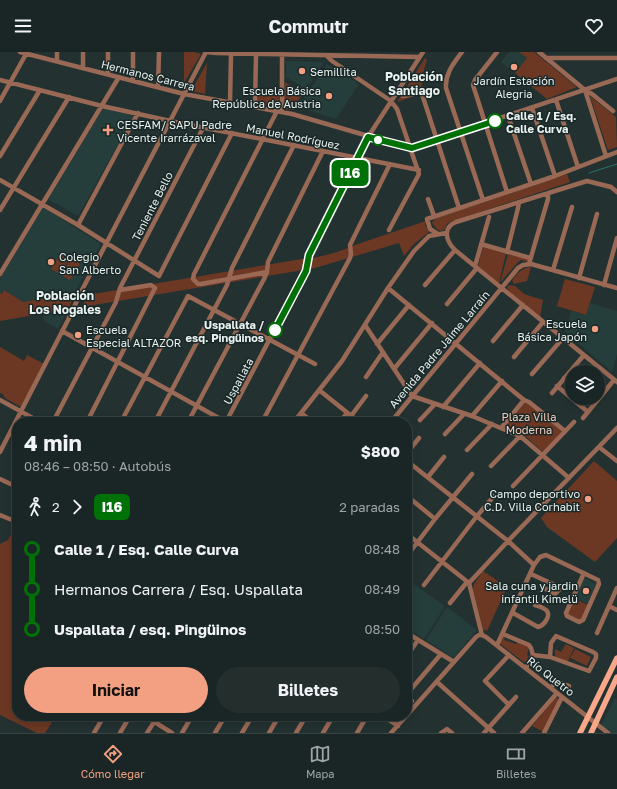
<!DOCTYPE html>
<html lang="es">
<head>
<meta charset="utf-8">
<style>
  body { margin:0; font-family:"Golos Text",sans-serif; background:#232e2d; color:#f1f3f6; height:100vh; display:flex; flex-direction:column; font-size:15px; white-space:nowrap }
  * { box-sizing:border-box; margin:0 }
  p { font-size:13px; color:#9fa5a7 }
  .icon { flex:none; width:22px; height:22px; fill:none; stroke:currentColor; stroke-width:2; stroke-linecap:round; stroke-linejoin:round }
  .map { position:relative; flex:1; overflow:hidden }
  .sheet { position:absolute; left:12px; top:365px; width:400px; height:304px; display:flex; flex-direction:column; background:#1a2625; border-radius:16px; box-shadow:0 2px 10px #0003,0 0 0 1px #384342 }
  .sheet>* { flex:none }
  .badge { padding:0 8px; border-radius:6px; font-size:14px; line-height:26px }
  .buttons { position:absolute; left:565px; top:313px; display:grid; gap:8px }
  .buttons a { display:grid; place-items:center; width:40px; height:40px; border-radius:50%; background:#1a2625; box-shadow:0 2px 10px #0003,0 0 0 1px #384342; font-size:20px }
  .map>.badge { position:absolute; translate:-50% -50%; box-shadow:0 0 0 2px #fff }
  .legs { display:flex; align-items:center; gap:6px; height:44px; padding:0 12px; font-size:13px }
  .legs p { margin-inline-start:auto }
  .overview { display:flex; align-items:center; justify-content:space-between; height:68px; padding:0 12px }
  h1 { font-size:22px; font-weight:700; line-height:30px }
  .action { display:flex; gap:8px; margin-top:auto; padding:8px 12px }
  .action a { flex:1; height:46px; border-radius:24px; background:#f2a081; color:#111; font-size:16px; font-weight:700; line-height:46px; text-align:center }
  .action a+a { background:#232e2d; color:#f1f3f6 }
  ul { padding:0 12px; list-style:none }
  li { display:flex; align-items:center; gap:14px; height:40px; font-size:15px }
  li i { display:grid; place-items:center; width:6px; height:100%; margin:0 5px; background:currentColor }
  li i::after { content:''; width:10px; height:10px; margin:-5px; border:3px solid; border-radius:50%; background:#1a2625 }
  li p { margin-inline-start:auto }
  li:first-child i { background:linear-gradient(#0000 50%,currentColor 0) }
  li:last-child i { background:linear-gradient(currentColor 50%,#0000 0) }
  header { display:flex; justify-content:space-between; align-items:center; height:52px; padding:0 12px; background:#1a2625; font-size:18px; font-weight:700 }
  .menu { display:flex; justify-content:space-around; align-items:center; height:56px; border-top:1px solid #384342; background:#1a2625; font-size:11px; color:#9fa5a7 }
  .menu a { display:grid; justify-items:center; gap:2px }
  .menu .on { color:#f2a081 }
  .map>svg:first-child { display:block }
  .built { fill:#253d3b }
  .green { fill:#6c3824 }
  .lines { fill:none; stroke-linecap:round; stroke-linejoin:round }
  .stream { stroke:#24736e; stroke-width:1 }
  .minor { stroke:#9a6956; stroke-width:4.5 }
  .major { stroke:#f8a789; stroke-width:5.5 }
  .line-1-casing { stroke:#fff; stroke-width:9 }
  .line-1 { stroke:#007106; stroke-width:6 }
  .poi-dot { fill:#f2a081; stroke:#192827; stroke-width:1.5 }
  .stop-1-dot { fill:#fff; stroke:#007106; stroke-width:2 }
  .labels { text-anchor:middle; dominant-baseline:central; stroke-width:3; stroke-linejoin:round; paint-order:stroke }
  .poi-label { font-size:11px; fill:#e8f1f0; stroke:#192827; text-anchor:start }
  .street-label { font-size:11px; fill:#e8f1f0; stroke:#192827 }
  .stop-label { font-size:11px; font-weight:bold; fill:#e8f1f0; stroke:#192827; text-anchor:start }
  .park-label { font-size:11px; fill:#f5cdbe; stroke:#192827 }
  .neighbourhood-label { font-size:12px; font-weight:bold; fill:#e8f1f0; stroke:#192827 }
</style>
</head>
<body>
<header><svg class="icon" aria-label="menu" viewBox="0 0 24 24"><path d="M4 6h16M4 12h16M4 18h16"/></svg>Commutr<svg class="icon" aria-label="heart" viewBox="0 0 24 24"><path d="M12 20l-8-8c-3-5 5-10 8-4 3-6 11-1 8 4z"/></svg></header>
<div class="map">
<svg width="617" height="681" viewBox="0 0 617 681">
  <rect width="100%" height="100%" fill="#233231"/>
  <path class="built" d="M509 0H519L527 6 515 21 501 10Z
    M286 9 322 10 323 12 306 37 286 25Z
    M327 12 359 32 336 67 298 55Z
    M103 56 134 64 78 164 48 147Z
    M43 155 101 192 74 242 23 250 4 238 1 242 0 241V227Z
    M590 251 617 259V302L612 320 565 280 571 259 586 263Z
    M69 257 58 277 44 269 43 261Z
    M583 525 598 533 589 552 574 545Z
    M412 531 445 554 424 587 407 576V539Z
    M447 555 477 578 454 605H452L426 588Z
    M615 646 617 648V681H611L601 673Z"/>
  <path class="green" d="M184 0H194L201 2 184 31Z
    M519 0H534L577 35 547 47 515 21 527 6Z
    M425 6 427 8 422 24 421 42 397 50Z
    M207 11 205 42 191 39Z
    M285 30 296 37 294 39 301 44 292 58 283 56Z
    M258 42H279V56L257 52Z
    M590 44 616 65 617 95 608 98Z
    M567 122 570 130 450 170 447 172 444 178 440 179 437 177 432 171 434 168 437 166Z
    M426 169 425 173 429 180 414 192 404 204 399 191 315 216 82 255 87 243 302 207C320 206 339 200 355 193Z
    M483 194 506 201 499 231 478 214Z
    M61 200 70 205 60 222 51 217Z
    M508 202 529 207 528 210 521 208 518 210 500 231Z
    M71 206 80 212 70 228 61 223Z
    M531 215 527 229 514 232 512 228C518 221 521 216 531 215Z
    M565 227 595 235 586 263 557 254Z
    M509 233 515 234 524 242 543 248 540 265 508 238 507 235Z
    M4 238 23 250 74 242 69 257 0 269V241L2 242Z
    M0 295 24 309 27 303 44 312 21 355 5 346 3 342 0 341Z
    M526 350 563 380 543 400 526 385 504 375Z
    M594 409 617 429V486L595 510 547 475 541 466Z
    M15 475 17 476V664H56L45 681H37L0 663V492L8 488Z
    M483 519 507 535 487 579 483 577 473 537 474 532Z
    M573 546 588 553 579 571 564 564Z
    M502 584H505L504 588 516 592 518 590 529 595 527 603 529 604 525 611 499 591Z
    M566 592 574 596 567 611 555 607V597L561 600Z
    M575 597 591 605 587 614 570 606Z
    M556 645 561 649 546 681 532 674Z"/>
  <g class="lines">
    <path class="stream" d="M589 121 617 112"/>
    <path class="minor" d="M20 0 184 42 292 62 410 96 617 27
      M462 0C454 11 445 21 446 36L483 148
      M497 0 475 28 473 33 507 140
      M539 0 585 38 592 42 613 59
      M327 4 332 9 391 49 397 57 419 122 389 178
      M546 6H617
      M57 9V0
      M83 16V0
      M108 22V0
      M0 28 102 54 175 70 419 118
      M133 29V0
      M158 35 159 0
      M585 38 606 104
      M403 44 418 41 422 42 459 156
      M556 48 578 115
      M0 49 26 2
      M230 50 231 2
      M255 55 256 2
      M532 56 555 124
      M282 60V3
      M508 64 531 132
      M0 104 40 38
      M0 128 78 173 159 224 232 81
      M617 140 611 135 587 129 456 170C442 176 446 189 455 198L617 330
      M428 147 434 164
      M0 158 69 45
      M78 173 138 61
      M438 182 430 177 427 167 555 124 617 100
      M481 192 530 206
      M507 200 518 156 519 150
      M529 212 548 147V141
      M475 214 489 165
      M553 218 572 155
      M267 220 201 232H198L193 227 194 222 277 59
      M0 222 119 25
      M579 226 597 162
      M425 233 455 198
      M604 233 617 186
      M388 236 524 348 529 350 565 379
      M447 252 477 216
      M365 273 412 344 472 364 520 384 569 426
      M62 279 226 370
      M493 289 523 253
      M377 292 409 253
      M514 305 543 270
      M394 317 432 271
      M532 322 563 286
      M366 325 383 300
      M564 326 572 332
      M557 334 588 360
      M319 338 359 370
      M552 341 584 303
      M589 346 595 351
      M0 348 40 370
      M443 355 480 311
      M301 361 313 370
      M351 364 366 344
      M472 364 502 329
      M583 366 614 328
      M420 368 435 352
      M53 370 116 250 120 236 203 76
      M87 370 155 236 151 233 120 238
      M121 370 188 244 315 312
      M155 370 227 233 232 216 294 93
      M188 370 264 227 267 220 268 210 323 99
      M226 370 304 222 309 203 368 85 423 0
      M262 370 350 206 351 202 350 193 390 112
      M294 370 342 309 388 236 414 199 429 184 446 181
      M340 370 347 361
      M391 370 518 216 523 213 531 212 617 236
      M501 376 524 348
      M445 382 464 362
      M599 395 617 409
      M467 398 492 372
      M0 400 68 268 82 238 206 0 216 1 419 5
      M407 401 419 386
      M407 409 508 489 534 513
      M491 414 520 384
      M428 425 444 405
      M0 427 17 435
      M513 434 574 370
      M407 444 435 467
      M0 463 17 470
      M407 482 469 531
      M407 504 435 467 472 422
      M531 522 557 534 559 536V538L555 542 542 535
      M469 531 508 489 617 376
      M469 531 482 583
      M424 533 477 464 494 444
      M450 551 467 530
      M609 554 617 558
      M513 561 538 575C543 574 551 565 547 559 545 556 538 554 535 553
      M407 581 454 610
      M597 581 617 536
      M503 582 529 593 531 596 533 603
      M482 583 486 585 608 681
      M497 593 534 513 540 505 546 503 598 528 599 532 583 568 579 570 567 564 566 561 584 521
      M509 603 485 629 509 653
      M407 604 418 588
      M526 616 533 603 550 605 589 619 596 606V602L593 600 556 584 551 591 550 605
      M437 630 494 681
      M551 636 556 629 569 634
      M407 642 441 602
      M407 646 412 649 407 655
      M407 663 476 585 479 583H482
      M145 664 172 681
      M383 664 398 674
      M94 681 104 664
      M120 681 130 664
      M147 681 158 664
      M182 681 192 664
      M215 681 225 664
      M242 681 252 664
      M269 681 279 664
      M296 681 306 664
      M323 681 333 664
      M357 681 367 664
      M391 681 406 664
      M441 681 447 677 452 681
      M484 681 516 645
      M522 681 557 641
      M544 681 562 645"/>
    <path class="major" d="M580 681 617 606
      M591 681 617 625"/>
  </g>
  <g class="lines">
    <defs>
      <path id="line-1" d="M275 278 306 219 309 203 368 85 412 96 495 69"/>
    </defs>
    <use href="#line-1" class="line-1-casing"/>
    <use href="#line-1" class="line-1"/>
  </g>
  <g class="poi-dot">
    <circle cx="514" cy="15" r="4"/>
    <circle cx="302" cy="19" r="4"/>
    <circle cx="329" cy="44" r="4"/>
    <path d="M106 72h4v4h4v4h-4v4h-4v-4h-4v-4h4z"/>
    <circle cx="51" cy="210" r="4"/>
    <circle cx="595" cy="277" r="4"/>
    <circle cx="78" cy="283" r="4"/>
    <circle cx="588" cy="447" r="4"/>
    <circle cx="586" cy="539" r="4"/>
  </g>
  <g class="stop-1-dot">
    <circle cx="495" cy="69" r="7"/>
    <circle cx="378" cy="88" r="5"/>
    <circle cx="275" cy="278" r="7"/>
  </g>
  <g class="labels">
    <g class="poi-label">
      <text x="310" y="19">Semillita</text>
      <text x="514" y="28" text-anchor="middle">Jardín Estación<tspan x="514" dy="13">Alegria</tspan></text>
      <text x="321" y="38" text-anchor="end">Escuela Básica<tspan x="321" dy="13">República de Austria</tspan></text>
      <text x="117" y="72">CESFAM/ SAPU Padre<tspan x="117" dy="13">Vicente Irarrázaval</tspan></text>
      <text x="59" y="204">Colegio<tspan x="59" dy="13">San Alberto</tspan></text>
      <text x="587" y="271" text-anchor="end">Escuela<tspan x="587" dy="13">Básica Japón</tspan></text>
      <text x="86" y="277">Escuela<tspan x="86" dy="13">Especial ALTAZOR</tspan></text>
      <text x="580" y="441" text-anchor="end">Campo deportivo<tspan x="580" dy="13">C.D. Villa Corhabit</tspan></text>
      <text x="578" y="533" text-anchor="end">Sala cuna y jardin<tspan x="578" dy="13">infantil Kimelü</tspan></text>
    </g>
    <g class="street-label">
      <text transform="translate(148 23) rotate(14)">Hermanos Carrera</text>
      <text transform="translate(293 84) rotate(11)">Manuel Rodríguez</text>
      <text transform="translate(152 154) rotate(-63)">Teniente Bello</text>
      <text transform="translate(439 297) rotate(-50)">Avenida Padre Jaime Larraín</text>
      <text transform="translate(238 329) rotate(-62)">Uspallata</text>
      <text transform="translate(551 624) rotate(38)">Río Quetro</text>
    </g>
    <g class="stop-label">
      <text x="506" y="63">Calle 1 / Esq.<tspan x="506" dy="13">Calle Curva</tspan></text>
      <text x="264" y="272" text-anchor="end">Uspallata /<tspan x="264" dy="13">esq. Pingüinos</tspan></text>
    </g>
    <g class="park-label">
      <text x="529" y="364">Plaza Villa<tspan x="529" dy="13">Moderna</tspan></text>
    </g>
    <g class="neighbourhood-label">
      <text x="414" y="24">Población<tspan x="414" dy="14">Santiago</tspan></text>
      <text x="65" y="243">Población<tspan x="65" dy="14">Los Nogales</tspan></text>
    </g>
  </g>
</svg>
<div class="buttons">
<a><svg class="icon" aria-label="layers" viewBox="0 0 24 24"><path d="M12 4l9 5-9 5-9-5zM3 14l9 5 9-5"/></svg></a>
</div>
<b class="badge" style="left:350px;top:121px;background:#007106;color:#fff">I16</b>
<section class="sheet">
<div class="overview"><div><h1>4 min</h1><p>08:46 – 08:50 · Autobús</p></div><b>$800</b></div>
<div class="legs"><svg class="icon" aria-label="walk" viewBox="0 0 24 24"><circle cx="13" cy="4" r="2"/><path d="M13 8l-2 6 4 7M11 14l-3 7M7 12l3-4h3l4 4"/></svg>2<svg class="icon" aria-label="forward" viewBox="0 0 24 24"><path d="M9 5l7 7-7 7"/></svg><b class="badge" style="background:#007106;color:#fff">I16</b><p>2 paradas</p></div>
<ul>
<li><i style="color:#007106"></i><b>Calle 1 / Esq. Calle Curva</b><p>08:48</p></li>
<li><i style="color:#007106"></i><span>Hermanos Carrera / Esq. Uspallata</span><p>08:49</p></li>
<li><i style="color:#007106"></i><b>Uspallata / esq. Pingüinos</b><p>08:50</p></li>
</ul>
<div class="action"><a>Iniciar</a><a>Billetes</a></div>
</section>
</div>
<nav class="menu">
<a class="on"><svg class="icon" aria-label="directions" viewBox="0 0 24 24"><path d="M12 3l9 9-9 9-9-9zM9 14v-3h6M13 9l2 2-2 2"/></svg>Cómo llegar</a>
<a><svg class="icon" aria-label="map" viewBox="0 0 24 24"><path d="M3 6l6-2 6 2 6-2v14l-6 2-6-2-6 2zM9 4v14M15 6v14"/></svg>Mapa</a>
<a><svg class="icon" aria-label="tickets" viewBox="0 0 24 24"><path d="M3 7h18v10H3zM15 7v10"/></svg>Billetes</a>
</nav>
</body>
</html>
